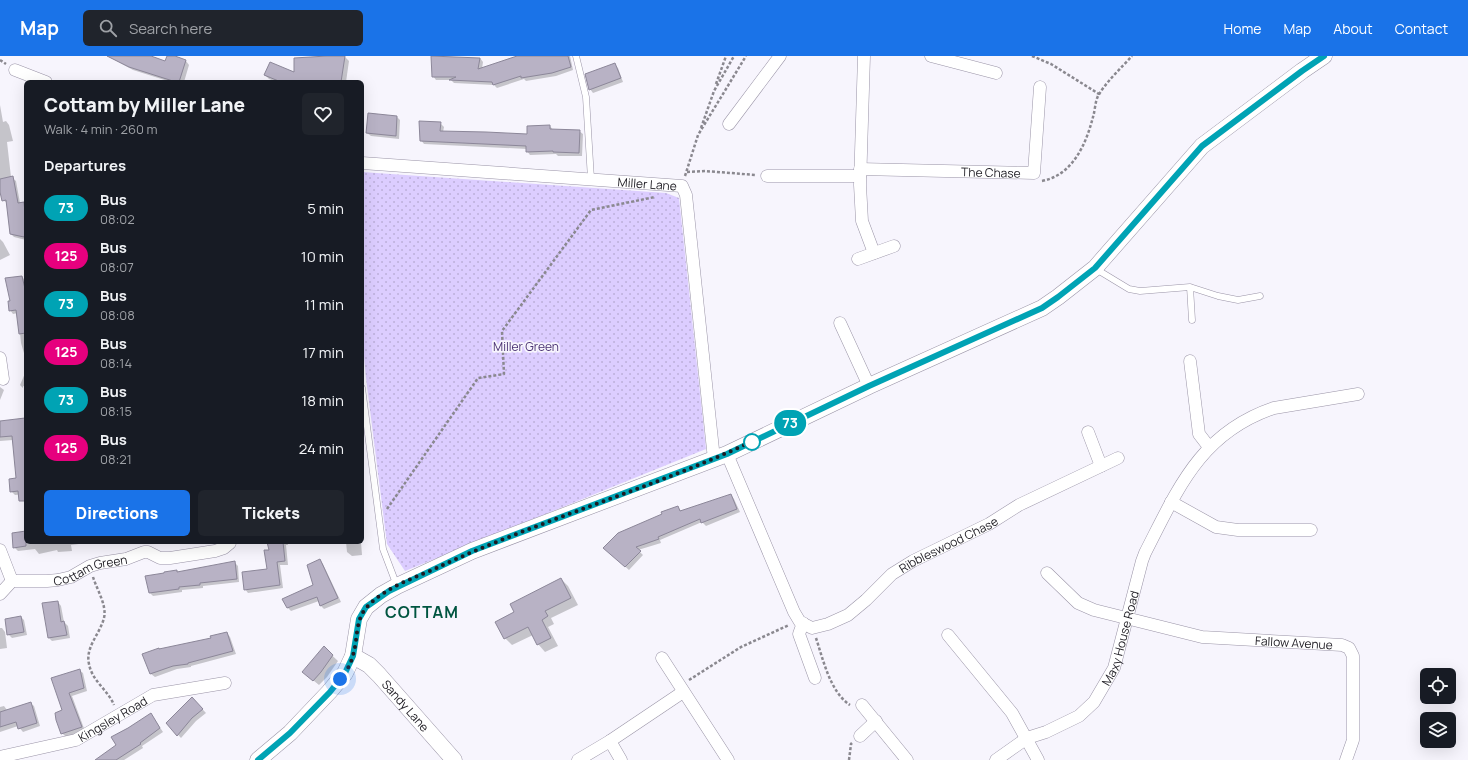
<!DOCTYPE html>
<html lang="en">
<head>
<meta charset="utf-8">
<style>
  body { margin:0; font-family:Manrope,sans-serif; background:#20242c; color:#f1f3f6; height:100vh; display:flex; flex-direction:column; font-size:15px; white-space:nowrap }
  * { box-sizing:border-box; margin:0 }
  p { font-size:13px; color:#9ea1a6 }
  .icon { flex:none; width:22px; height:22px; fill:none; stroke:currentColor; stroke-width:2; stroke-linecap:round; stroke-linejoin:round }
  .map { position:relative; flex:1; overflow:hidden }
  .panel { position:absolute; left:24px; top:24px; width:340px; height:464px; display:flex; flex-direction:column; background:#171b24; border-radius:6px; box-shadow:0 4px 16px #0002 }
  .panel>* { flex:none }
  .badge { padding:0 8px; border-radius:13px; font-size:14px; line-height:26px }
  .buttons { position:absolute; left:1420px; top:612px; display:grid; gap:8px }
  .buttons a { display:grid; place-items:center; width:36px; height:36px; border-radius:6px; background:#171b24; box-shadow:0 4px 16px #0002; font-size:20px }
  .you { position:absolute; width:20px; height:20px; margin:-10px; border:3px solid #fff; border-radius:50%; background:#1a73e8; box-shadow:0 0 0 6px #1a73e833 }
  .map>.badge { position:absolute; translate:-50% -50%; box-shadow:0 0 0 2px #fff }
  h2 { padding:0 20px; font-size:15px; line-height:36px }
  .round { display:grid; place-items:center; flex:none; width:42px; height:42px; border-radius:6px; background:#20242c }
  .summary { display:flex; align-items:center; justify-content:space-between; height:68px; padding:0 20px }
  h1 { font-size:19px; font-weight:800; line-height:30px }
  .cta { display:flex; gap:8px; margin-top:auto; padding:8px 20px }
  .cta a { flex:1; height:46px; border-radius:6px; background:#1a73e8; color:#fff; font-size:16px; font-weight:800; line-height:46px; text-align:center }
  .cta a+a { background:#20242c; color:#f1f3f6 }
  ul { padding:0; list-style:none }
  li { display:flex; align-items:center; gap:12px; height:48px; padding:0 20px }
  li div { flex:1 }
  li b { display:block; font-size:15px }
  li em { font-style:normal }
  li .badge { min-width:44px; font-weight:700; text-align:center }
  header { display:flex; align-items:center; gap:24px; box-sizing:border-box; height:56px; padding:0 20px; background:#1a73e8; color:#fff }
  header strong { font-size:19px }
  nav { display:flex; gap:22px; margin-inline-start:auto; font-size:14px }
  .search { width:280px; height:36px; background:#20242c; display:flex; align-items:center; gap:10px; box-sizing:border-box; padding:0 14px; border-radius:6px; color:#9ea1a6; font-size:15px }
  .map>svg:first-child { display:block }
  .park { fill:url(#park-dots) }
  .shadow { fill:#0003 }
  .building { fill:#b8b2c5; stroke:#8c8799 }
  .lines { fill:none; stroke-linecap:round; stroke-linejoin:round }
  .service-casing { stroke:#9a94a7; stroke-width:7 }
  .minor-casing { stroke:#9a94a7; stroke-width:13 }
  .tertiary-casing { stroke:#9a94a7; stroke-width:17 }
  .path { stroke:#8a888f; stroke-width:2.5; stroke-dasharray:3 2; stroke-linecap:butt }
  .service { stroke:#fff; stroke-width:6 }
  .minor { stroke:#fff; stroke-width:12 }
  .tertiary { stroke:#fff; stroke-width:16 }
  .line-casing { stroke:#fff; stroke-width:9 }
  .line { stroke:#00a3b4; stroke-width:6 }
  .walk { stroke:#1d1b22; stroke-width:4; stroke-dasharray:0 7.2 }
  .stop-dot { fill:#fff; stroke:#00a3b4; stroke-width:2 }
  .labels { text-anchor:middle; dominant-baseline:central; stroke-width:3.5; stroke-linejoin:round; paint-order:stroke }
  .street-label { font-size:12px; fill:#1d1b22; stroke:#f7f5fd }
  .park-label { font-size:12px; fill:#4a3272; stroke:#f7f5fd }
  .district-label { font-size:16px; font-weight:bold; letter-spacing:1px; fill:#005540; stroke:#f7f5fd }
</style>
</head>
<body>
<header>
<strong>Map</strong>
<div class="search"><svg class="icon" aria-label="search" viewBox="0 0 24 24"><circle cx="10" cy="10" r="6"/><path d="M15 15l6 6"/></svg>Search here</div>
<nav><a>Home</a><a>Map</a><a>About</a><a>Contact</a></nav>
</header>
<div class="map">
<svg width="1468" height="704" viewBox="0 0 1468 704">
  <defs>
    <pattern id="park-dots" width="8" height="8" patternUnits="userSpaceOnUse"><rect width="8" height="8" fill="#dccdff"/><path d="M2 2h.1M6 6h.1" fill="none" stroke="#bcafda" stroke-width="1.8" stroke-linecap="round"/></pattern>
  </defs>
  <rect width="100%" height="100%" fill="#f7f5fd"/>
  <path class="park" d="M362 116 666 137 679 142 706 393 405 515 387 488 366 322 362 280Z"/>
  <path class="shadow" d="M107 0H148L165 6 168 0H173L186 5 189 9 184 26H171L133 14Z
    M336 0 345 1 349 5 346 26H277L269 23 265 19 295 17Z
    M516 0H570L573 14 556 20 526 25 524 23 497 32 494 29 454 27 451 24H436L433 20 480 2 483 6 482 13 516 1Z
    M615 9 618 12 623 26 593 37 590 33Z
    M0 49 3 66 6 65 9 69 13 85 7 86 11 121 16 125 20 147H23L26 150V184L14 181 10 177 7 147 3 144 0 131Z
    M397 61 400 64 399 83 371 80 367 77Z
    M440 67 444 71 443 76 528 80 550 70 553 74 579 75 583 78 582 100H558L556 98 530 99 527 95V93L424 88 421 84Z
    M0 183 3 186 10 199 0 204Z
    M22 221 25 224 26 229V304L21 287 18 257 13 258 10 254 11 246Z
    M26 315V331L23 330V332L20 329Z
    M0 331 4 334 0 344Z
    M25 363 26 364V438L15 439 11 435 17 422 13 384 0 385V366Z
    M731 439 734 443 740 456 706 470 702 466 660 484 661 487 638 494 643 499 629 514 608 495 678 451 681 455Z
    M26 476V486H95L71 489 72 495 58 496 57 494 39 498 35 493 18 495 14 491Z
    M268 486H287L288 489H286L288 509H280L283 532 248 537 245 533 268 514 270 494Z
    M346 486H361L362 499 352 500 347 496Z
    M320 504 323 508 341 546 324 553 320 549 319 545 291 555 287 551 314 530Z
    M234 506 238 510 239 526 203 530V532L182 534V536L153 540 149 536 177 515 179 517Z
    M561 523 568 530 578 549 551 562 554 568 548 571 558 590 545 596 538 588 533 579 512 589 505 582 515 557Z
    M58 546 61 550 64 566 68 570 70 582 52 585 49 582Z
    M21 561 24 564 27 579 12 582 8 578Z
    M0 572H2L5 576 7 592 0 593Z
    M227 577 230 581 236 598 191 610V611L177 613 155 621 151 618 143 599 212 583Z
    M324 592 338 605 327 621 319 629 303 616Z
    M79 614 83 617 87 635 72 640 85 675 66 681 62 677 63 655 53 623Z
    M192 642 206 657 196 665 181 682 167 667Z
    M30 647 34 650 40 670 23 676 18 670 0 676V651L4 650 7 654Z
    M151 658 163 676 142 690 143 692 124 704H97L117 689Z"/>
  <path class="building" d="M107 0H151L165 5 167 0H175L186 4 179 26H176L129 11Z
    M327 0H345L341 26H281L264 19 270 6 294 16V2Z
    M431 0 480 2 478 13 517 0H568L571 11 552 17 521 22V20L493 29 492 26 449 24 456 21H432Z
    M615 7 621 22 589 34 585 18Z
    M368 57 397 60 396 80 366 77Z
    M419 65 441 66 440 75 486 76 527 78V70L550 69V73L580 74 579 97 553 96V95L526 96V90L420 85Z
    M13 120 18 147 24 146 26 168V175L24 181 10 178 6 144 2 145 0 136V123Z
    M22 220 26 237V277L19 278 16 254 9 255 8 245H10L5 222Z
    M25 362 26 445H19L18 435 10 436 9 423 16 422 12 380 0 381V365Z
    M731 438 737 453 701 467 700 463 658 481 659 483 636 491 641 495 625 511 603 492 618 477 662 458 661 456 678 450 680 455Z
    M26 475V490L13 492 12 477Z
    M267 486H283L285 505 277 506 280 529 244 534 242 516 267 513 264 494H269Z
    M320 503 338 542 320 550 317 541 287 552 282 543 313 529 307 509Z
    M235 505 237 523 200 527V529L179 531V533L149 537 145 520 164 517V516L177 514V516Z
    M561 522 571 542 545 555 548 560 542 564 551 582 537 589 528 571 504 583 495 566 514 556 510 548Z
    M58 545 61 566 64 565 67 579 48 582 42 547Z
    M21 560 24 576 7 579 5 563Z
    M227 576 233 595 188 607V608L173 610 150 618 142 598 159 592V593L211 582 210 580Z
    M324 590 333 599 321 616 313 625 302 616Z
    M80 613 84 632 69 637 82 671 61 678 56 664 55 657 62 654 51 622Z
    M192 641 203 653 192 662 177 680 166 667Z
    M31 646 37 667 18 673 16 666 0 671V656Z
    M151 657 160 672 140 687 141 688 116 704H95L116 689 111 681 128 672Z"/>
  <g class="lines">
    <defs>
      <path id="service" d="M576 0 586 41 591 123
        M1096 213 1129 233 1140 235 1190 231 1218 240 1238 244 1260 240
        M1190 231 1192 264
        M362 332 383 493 397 530"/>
      <g id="minor">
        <path d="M864 0 860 129 862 165 874 197"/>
        <path d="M931 0 996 17"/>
        <path d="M15 14 46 26"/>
        <path d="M729 68 780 0"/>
        <path id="s1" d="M362 107 682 130 686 139 714 403"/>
        <path id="s2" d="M860 113 1034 117 1040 31"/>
        <path d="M767 120H860"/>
        <path d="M858 203 894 190"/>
        <path d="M840 267 869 330"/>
        <path d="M0 302 3 323"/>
        <path d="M1190 305 1199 378 1209 391"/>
        <path d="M1088 376 1101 410"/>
        <path id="s3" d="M727 398 794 556 800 566 812 572 828 568 848 559 866 544 892 518 913 505 989 468 1019 449 1118 402"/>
        <path d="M1171 446 1216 471 1238 474H1311"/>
        <path d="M0 494 12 525"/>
        <path id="s4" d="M1047 517 1078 547 1094 554 1202 581 1342 589 1349 592 1353 600V684L1346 704"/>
        <path id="s5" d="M0 538 12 525H47L58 524 71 521 90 510 100 507 126 503 144 496H148L160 502H170L215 495 224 492 230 487"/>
        <path d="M803 567 799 578 815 622"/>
        <path d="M948 579 1012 657 1038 704"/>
        <path d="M662 602 728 704"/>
        <path d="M862 649 907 704"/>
        <path d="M860 680 876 665"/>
        <path d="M610 685 621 704"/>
        <path id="s6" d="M0 701 76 684 153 639 225 627"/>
        <path d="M578 704 610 685 683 636"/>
        <path id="s7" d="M996 704 1027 682 1046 676 1079 660 1094 646 1114 612 1142 505 1145 497C1178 433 1200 377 1274 352L1358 338"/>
      </g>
      <g id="tertiary">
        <path id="s8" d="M353 600 369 609 379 619 454 704"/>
        <path d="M258 704 290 677 329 636 345 617 353 600 359 563 366 551 381 539 397 530 472 495 727 398 869 330 1042 252 1058 241 1095 212 1202 90 1302 15 1324 0"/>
      </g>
    </defs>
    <use href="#service" class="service-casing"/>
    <use href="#minor" class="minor-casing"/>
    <use href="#tertiary" class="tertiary-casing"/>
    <path class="path" d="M1032 0 1051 8 1099 38
      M0 4 6 8
      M716 28 726 0
      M701 72 714 35 734 0
      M687 116 705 115 756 119
      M685 120 698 79 746 0
      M1042 125C1073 119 1086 88 1093 61 1095 55 1095 46 1098 40 1106 26 1121 12 1132 0
      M387 453 478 322 504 318 502 275 591 154 655 141
      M93 521C97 534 107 549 104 562 100 578 85 591 89 608 92 625 108 634 114 649
      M816 582C823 603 830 636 850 649
      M689 624 741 591 789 569
      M849 704 851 688 852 687"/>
    <use href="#service" class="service"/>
    <use href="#minor" class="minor"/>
    <use href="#tertiary" class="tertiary"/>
  </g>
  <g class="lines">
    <defs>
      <path id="line" d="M258 704 290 677 330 636 345 617 353 600 359 563 366 551 389 535 472 495 727 398 869 330 1042 252 1058 241 1095 212 1202 90 1302 15 1324 0"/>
    </defs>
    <use href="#line" class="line-casing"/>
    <use href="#line" class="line"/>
    <path class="walk" d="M340 623C346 616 351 608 353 599 358 584 355 563 367 551 386 530 418 521 443 509 545 462 654 432 755 384L752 386"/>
  </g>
  <circle class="stop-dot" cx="752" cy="386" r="8"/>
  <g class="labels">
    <g class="street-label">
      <text stroke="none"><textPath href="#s2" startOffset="131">The Chase</textPath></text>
      <text stroke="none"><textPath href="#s1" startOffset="286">Miller Lane</textPath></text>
      <text stroke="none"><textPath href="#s3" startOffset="359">Ribbleswood Chase</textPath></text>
      <text stroke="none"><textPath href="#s5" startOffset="98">Cottam Green</textPath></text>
      <text stroke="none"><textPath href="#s7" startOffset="185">Maxy House Road</textPath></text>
      <text stroke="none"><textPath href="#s4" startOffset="264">Fallow Avenue</textPath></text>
      <text stroke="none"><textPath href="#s8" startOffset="73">Sandy Lane</textPath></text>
      <text stroke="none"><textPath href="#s6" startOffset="120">Kingsley Road</textPath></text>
    </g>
    <g class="park-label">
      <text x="526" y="290">Miller Green</text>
    </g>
    <g class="district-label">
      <text x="422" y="556">COTTAM</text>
    </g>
  </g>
</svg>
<div class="buttons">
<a><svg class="icon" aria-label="locate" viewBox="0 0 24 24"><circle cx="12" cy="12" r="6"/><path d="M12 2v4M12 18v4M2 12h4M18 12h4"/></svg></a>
<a><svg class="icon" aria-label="layers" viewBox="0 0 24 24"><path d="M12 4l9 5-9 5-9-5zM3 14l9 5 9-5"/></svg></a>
</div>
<div class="you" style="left:340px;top:623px"></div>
<b class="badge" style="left:790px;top:367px;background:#00a3b4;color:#fff">73</b>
<section class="panel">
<div class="summary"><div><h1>Cottam by Miller Lane</h1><p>Walk · 4 min · 260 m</p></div><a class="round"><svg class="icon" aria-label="heart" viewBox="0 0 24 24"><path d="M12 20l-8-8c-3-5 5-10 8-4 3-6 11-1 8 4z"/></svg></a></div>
<h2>Departures</h2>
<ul>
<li><span class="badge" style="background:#00a3b4;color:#fff">73</span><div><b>Bus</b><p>08:02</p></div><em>5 min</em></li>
<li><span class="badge" style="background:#e6007e;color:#fff">125</span><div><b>Bus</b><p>08:07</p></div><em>10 min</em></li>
<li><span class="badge" style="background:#00a3b4;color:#fff">73</span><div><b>Bus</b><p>08:08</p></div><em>11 min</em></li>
<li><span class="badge" style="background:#e6007e;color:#fff">125</span><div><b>Bus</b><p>08:14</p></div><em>17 min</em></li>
<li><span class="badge" style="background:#00a3b4;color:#fff">73</span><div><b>Bus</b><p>08:15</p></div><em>18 min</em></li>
<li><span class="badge" style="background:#e6007e;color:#fff">125</span><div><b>Bus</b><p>08:21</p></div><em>24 min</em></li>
</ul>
<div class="cta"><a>Directions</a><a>Tickets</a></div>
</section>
</div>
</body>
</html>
